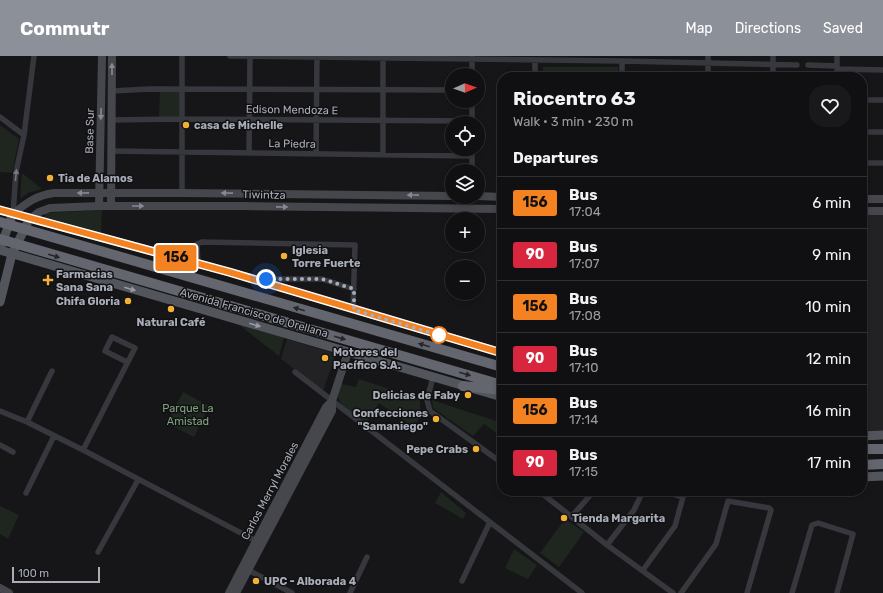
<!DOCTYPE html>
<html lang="en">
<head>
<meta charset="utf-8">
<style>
  body { margin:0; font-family:Rubik,sans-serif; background:#19191b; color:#f1f3f6; height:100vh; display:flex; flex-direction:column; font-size:15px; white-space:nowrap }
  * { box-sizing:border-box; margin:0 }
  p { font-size:13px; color:#9c9d9f }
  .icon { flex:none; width:22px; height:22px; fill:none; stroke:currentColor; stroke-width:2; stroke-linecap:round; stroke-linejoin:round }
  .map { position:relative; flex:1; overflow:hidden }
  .sheet { position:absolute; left:497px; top:16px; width:370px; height:424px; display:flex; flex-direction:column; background:#101012; border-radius:16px; box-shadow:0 2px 6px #0003,0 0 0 1px #303032 }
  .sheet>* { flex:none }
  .badge { padding:0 8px; border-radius:3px; font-size:14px; line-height:26px }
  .needle { width:26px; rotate:88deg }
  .controls { position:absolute; left:445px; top:12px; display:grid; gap:8px }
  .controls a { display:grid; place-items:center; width:40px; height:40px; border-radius:50%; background:#101012; box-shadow:0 2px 6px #0003,0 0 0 1px #303032; font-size:20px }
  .scale { position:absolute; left:12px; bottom:10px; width:88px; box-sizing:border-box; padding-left:4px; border:2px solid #a8adb8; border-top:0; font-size:11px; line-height:14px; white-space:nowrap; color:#a8adb8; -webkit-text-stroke:3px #111113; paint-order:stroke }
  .you { position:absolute; width:20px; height:20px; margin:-10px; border:3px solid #fff; border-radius:50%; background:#1a73e8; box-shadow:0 0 0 6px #1a73e833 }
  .map>.badge { position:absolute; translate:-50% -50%; box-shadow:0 0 0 2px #fff }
  h2 { padding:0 16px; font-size:15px; line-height:36px }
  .round { display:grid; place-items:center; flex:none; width:42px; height:42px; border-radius:16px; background:#19191b }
  .head { display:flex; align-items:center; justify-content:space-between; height:68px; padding:0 16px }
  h1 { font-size:19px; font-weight:700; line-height:30px }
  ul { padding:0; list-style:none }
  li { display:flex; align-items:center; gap:12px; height:52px; padding:0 16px; border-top:1px solid #303032 }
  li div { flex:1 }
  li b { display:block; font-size:15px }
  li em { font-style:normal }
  li .badge { min-width:44px; font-weight:700; text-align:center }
  header { display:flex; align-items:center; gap:24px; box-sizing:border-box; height:56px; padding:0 20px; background:#8c9099; color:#fff }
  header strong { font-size:19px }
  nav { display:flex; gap:22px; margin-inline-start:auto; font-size:14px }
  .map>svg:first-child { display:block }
  .built { fill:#222225 }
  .green { fill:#1e261f }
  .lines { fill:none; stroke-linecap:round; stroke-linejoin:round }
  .street { stroke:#37383d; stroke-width:5.5 }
  .secondary { stroke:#45474d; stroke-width:8 }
  .primary { stroke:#53555c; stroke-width:9 }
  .highway { stroke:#63666e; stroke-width:10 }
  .oneway { fill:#858993 }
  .oneway2 { fill:#757881 }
  .oneway3 { fill:#26262a }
  .oneway4 { fill:#979ba6 }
  .line-casing { stroke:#fff; stroke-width:9 }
  .line { stroke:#f58220; stroke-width:6 }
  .walk { stroke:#a8adb8; stroke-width:4; stroke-dasharray:0 7.2 }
  .poi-dot { fill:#f2b134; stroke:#111113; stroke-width:1.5 }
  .stop-dot { fill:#fff; stroke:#f58220; stroke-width:2 }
  .labels { text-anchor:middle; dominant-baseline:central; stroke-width:3; stroke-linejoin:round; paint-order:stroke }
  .street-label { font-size:11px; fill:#a8adb8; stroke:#111113 }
  .poi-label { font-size:11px; font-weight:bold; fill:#a8adb8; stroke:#111113; text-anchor:start }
  .park-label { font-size:11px; fill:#7fa381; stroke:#111113 }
</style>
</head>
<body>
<header>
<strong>Commutr</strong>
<nav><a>Map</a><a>Directions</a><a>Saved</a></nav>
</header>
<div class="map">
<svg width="883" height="537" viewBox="0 0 883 537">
  <rect width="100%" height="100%" fill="#161618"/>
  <path class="built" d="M862 156H883V379L862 380Z
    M287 283 336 298 323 335 281 303Z"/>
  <path class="green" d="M543 11H618V21H540V18H543Z
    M160 33 180 34V63L159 62Z
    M0 69 19 83 12 117 0 116Z
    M22 117 42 133 28 137 20 143Z
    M102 154 101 177 44 161 46 157Z
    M234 265 284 282 279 300Z
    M359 323 420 343V354L424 357 413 371 379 347 366 367C359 361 339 351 338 340 338 336 340 332 341 328L356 331Z
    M183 336 209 350 194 381 167 367Z
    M432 344 502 367V381L484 368 473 380 433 352Z
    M441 436 466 457 463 463 435 447Z
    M0 450 19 459 8 483 0 478Z
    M565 463 584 476 559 511 540 497Z
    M514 493 537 509 528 523 505 512Z"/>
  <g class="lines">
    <path class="street" d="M230 0 622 5 797 9
      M708 0V21
      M837 0V21
      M808 9 837 10
      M837 13 883 14
      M472 19V0
      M535 21V4
      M622 21V5
      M773 21V0
      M112 35 149 33 452 34
      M862 44H883
      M0 61 24 79
      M111 64 180 63 472 65
      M472 67V45
      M862 76H883
      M111 95 472 100
      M249 97 250 0
      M316 98 317 0
      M383 99V2
      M862 107H883
      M472 115V93
      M182 137V0
      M13 158 16 116 24 79 34 0
      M198 208 197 188 202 186 355 189 353 254
      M262 223H322L354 233
      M295 316 582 537
      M433 321 427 344 430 355 502 407
      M0 355 27 366 83 394 258 486
      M27 366 52 315
      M0 389 13 396
      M83 394 135 292 112 281 105 295 127 306
      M539 435 607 489 673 537
      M26 437 54 380
      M572 460 594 435
      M607 489 634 454 643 435
      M98 496 138 424
      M246 513 292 537
      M643 514 675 470 683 441 662 435
      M462 525 490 466
      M350 537 367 501
      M681 537 716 488 728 445 769 452 771 454 747 537
      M792 537 812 469 818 467 853 478 837 537"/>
    <path class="secondary" d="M478 140 502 141
      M862 143H883
      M99 150 102 0
      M111 150 112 0
      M862 155H883
      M13 158C26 147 37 139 54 137H182L452 140
      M30 163 39 156 50 152 99 150H242L502 153
      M0 532 9 537
      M229 537 326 351 332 345
      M236 537 332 355V345L348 296"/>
    <path class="primary" d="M0 154 229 216 502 297
      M1 190 11 163
      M0 194 502 341
      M0 246 12 198 27 168
      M862 380 883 379
      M862 421 883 420"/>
    <path class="highway" d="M0 166 502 311
      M0 183 502 329
      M463 330 502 334
      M862 393H883
      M862 409 883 408"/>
  </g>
  <defs><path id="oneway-solid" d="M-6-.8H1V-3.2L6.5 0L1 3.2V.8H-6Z"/></defs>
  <g class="oneway">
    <use href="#oneway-solid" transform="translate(112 13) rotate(-90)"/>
    <use href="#oneway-solid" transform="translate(101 58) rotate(91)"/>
    <use href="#oneway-solid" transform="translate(83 137) rotate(179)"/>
    <use href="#oneway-solid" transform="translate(227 137) rotate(-179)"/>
    <use href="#oneway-solid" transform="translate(413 139) rotate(-179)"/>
    <use href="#oneway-solid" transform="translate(138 150)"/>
    <use href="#oneway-solid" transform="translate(282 151) rotate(1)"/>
  </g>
  <use class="oneway2" href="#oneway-solid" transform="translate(16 119) rotate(-84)"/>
  <g class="oneway3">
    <use href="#oneway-solid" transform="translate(54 200) rotate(16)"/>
    <use href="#oneway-solid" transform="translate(299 253) rotate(-164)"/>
    <use href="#oneway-solid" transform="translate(340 282) rotate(16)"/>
    <use href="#oneway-solid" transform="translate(424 289) rotate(-164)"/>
    <use href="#oneway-solid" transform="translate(465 318) rotate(16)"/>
  </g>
  <g class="oneway4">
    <use href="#oneway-solid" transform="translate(130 233) rotate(16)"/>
    <use href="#oneway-solid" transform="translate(255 269) rotate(16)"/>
  </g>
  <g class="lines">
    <defs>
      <path id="line" d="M0 154 229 216 502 297"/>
    </defs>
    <use href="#line" class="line-casing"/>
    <use href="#line" class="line"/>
    <path class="walk" d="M266 223H322L354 233V254L442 280 439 279"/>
  </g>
  <g class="poi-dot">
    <circle cx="186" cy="69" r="4"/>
    <circle cx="50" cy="122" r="4"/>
    <circle cx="284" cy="200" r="4"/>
    <path d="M46 218h4v4h4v4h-4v4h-4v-4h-4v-4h4z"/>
    <circle cx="128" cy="245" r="4"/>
    <circle cx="171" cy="253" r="4"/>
    <circle cx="325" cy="302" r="4"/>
    <circle cx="468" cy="339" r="4"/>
    <circle cx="436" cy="363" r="4"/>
    <circle cx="476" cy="393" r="4"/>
    <circle cx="564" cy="462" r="4"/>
    <circle cx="256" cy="525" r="4"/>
  </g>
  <circle class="stop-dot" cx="439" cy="279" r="8"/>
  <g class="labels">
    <g class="street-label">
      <text transform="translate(292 54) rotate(1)">Edison Mendoza E</text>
      <text transform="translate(90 75) rotate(-89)">Base Sur</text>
      <text transform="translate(292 88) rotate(1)">La Piedra</text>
      <text transform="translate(264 139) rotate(1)">Tiwintza</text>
      <text transform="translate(254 257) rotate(16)">Avenida Francisco de Orellana</text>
      <text transform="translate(270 435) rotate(-62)">Carlos Merryl Morales</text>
    </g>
    <g class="poi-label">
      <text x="194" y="69">casa de Michelle</text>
      <text x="58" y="122">Tia de Alamos</text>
      <text x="292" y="194">Iglesia<tspan x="292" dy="13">Torre Fuerte</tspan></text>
      <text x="56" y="218">Farmacias<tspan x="56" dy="13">Sana Sana</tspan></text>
      <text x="120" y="245" text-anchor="end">Chifa Gloria</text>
      <text x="171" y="266" text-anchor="middle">Natural Café</text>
      <text x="333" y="296">Motores del<tspan x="333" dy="13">Pacífico S.A.</tspan></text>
      <text x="460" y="339" text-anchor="end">Delicias de Faby</text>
      <text x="428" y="357" text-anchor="end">Confecciones<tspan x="428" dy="13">"Samaniego"</tspan></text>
      <text x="468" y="393" text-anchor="end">Pepe Crabs</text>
      <text x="572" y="462">Tienda Margarita</text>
      <text x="264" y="525">UPC - Alborada 4</text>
    </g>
    <g class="park-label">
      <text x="188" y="352">Parque La<tspan x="188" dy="13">Amistad</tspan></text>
    </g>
  </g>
</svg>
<div class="controls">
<a><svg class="needle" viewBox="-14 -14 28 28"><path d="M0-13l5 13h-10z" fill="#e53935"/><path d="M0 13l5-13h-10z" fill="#9c9d9f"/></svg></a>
<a><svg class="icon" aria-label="locate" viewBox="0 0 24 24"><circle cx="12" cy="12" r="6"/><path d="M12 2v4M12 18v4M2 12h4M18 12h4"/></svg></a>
<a><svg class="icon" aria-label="layers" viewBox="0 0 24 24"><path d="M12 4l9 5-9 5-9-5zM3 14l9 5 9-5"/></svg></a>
<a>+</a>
<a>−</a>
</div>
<div class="scale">100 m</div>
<div class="you" style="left:266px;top:223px"></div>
<b class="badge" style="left:176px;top:202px;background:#f58220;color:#111">156</b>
<section class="sheet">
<div class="head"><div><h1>Riocentro 63</h1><p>Walk · 3 min · 230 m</p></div><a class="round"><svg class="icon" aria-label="heart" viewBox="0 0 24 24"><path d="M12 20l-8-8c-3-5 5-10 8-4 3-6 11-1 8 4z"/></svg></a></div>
<h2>Departures</h2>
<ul>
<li><span class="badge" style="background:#f58220;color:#111">156</span><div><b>Bus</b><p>17:04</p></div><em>6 min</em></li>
<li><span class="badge" style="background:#d7263d;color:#fff">90</span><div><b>Bus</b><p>17:07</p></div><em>9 min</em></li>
<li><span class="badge" style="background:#f58220;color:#111">156</span><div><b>Bus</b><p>17:08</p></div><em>10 min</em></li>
<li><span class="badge" style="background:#d7263d;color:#fff">90</span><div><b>Bus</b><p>17:10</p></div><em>12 min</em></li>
<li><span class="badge" style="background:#f58220;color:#111">156</span><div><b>Bus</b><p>17:14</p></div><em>16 min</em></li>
<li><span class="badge" style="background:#d7263d;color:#fff">90</span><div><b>Bus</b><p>17:15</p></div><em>17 min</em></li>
</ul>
</section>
</div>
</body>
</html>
